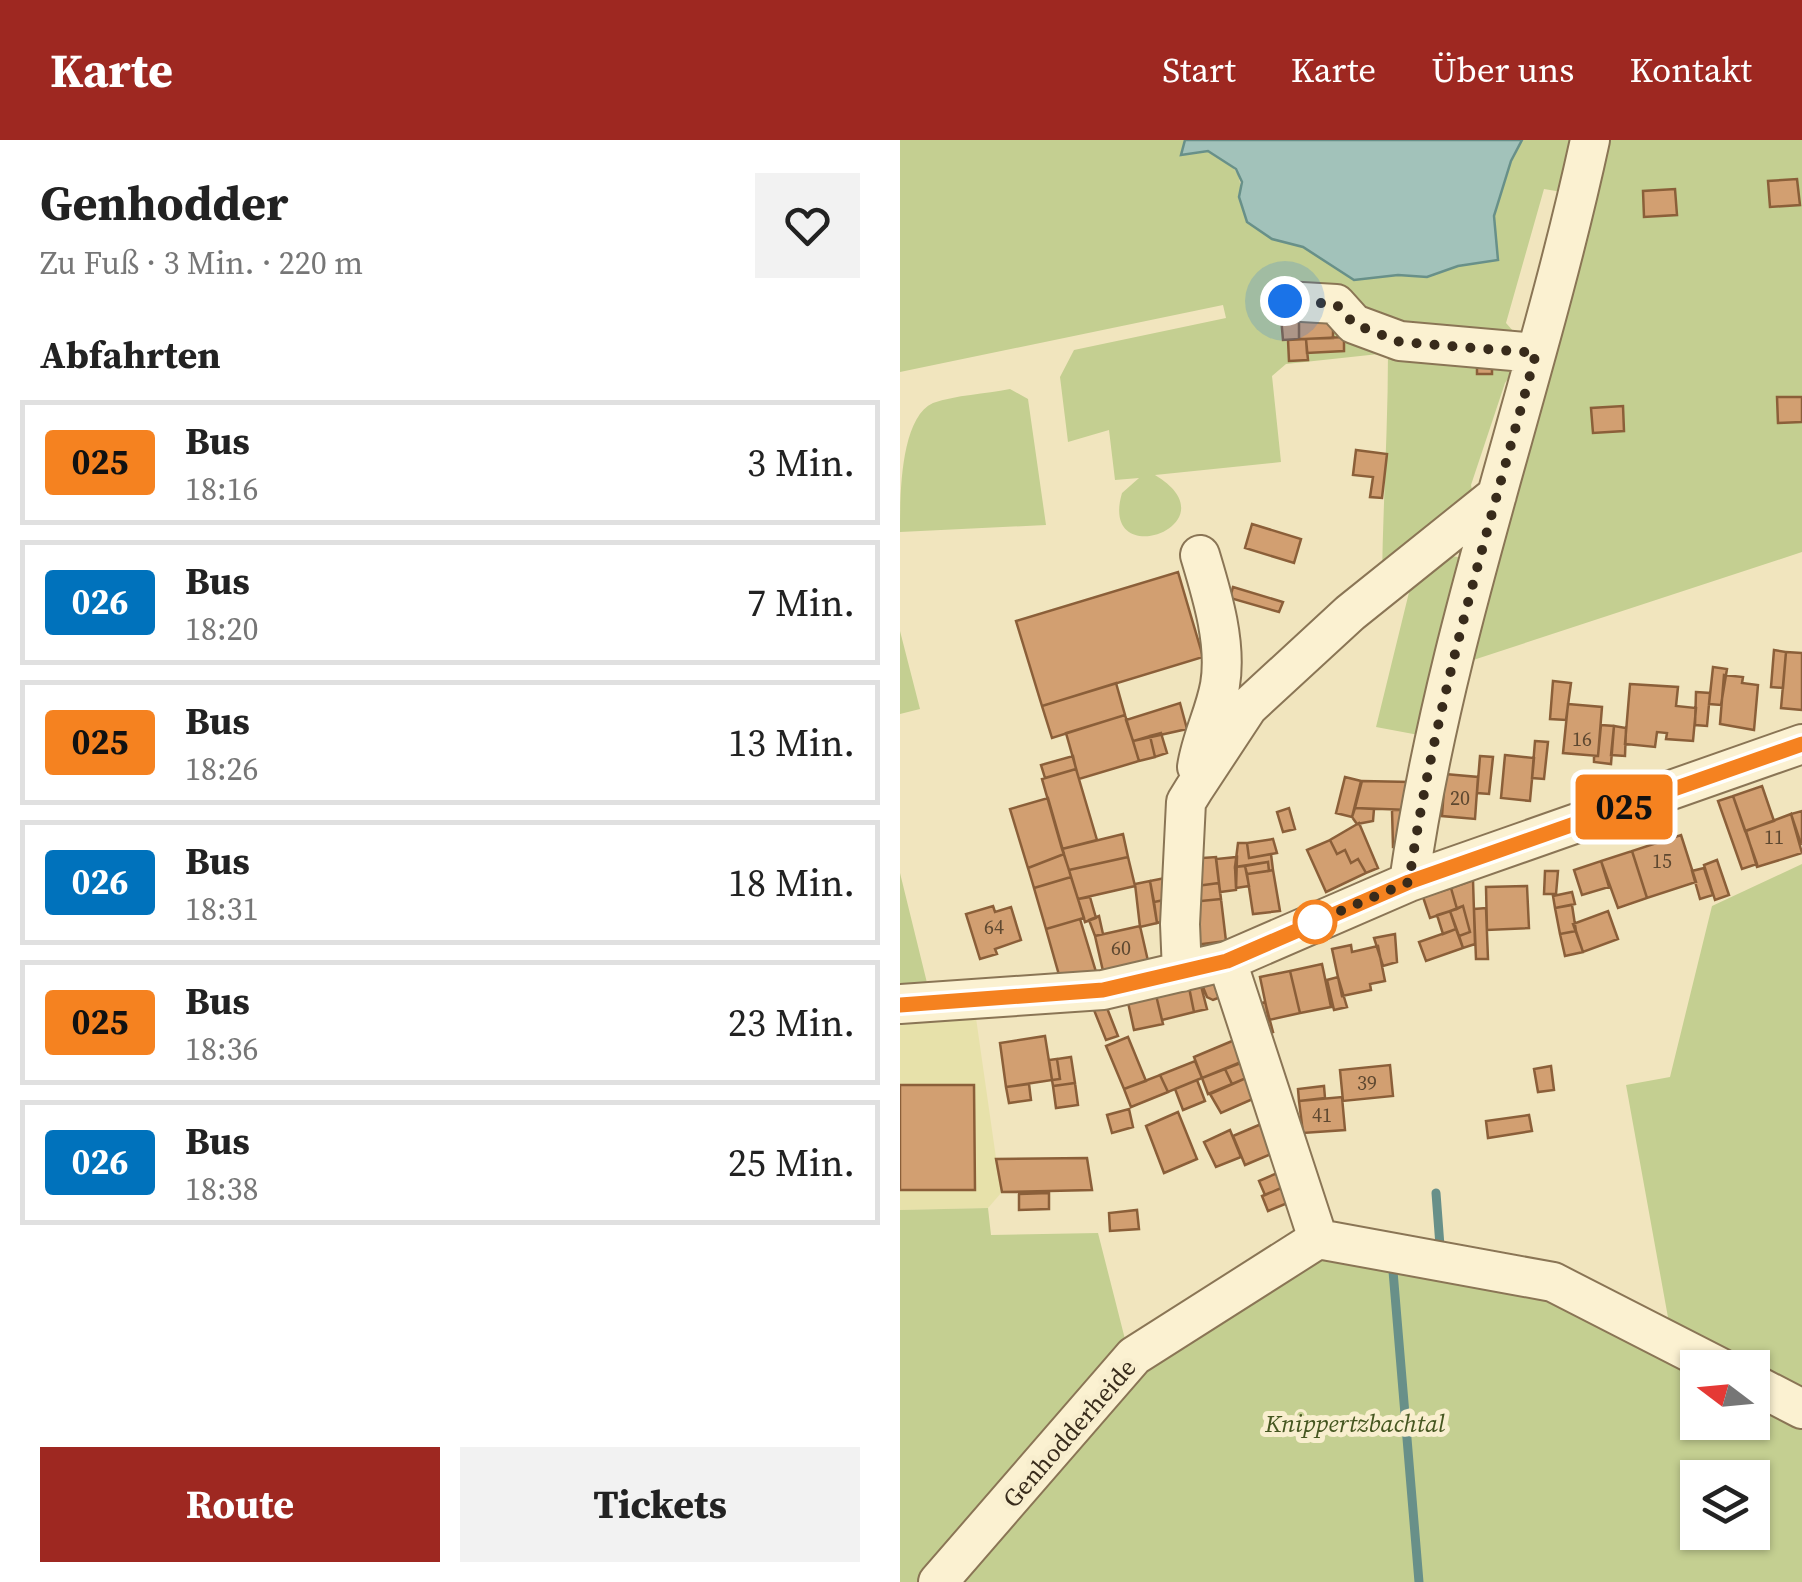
<!DOCTYPE html>
<html lang="de">
<head>
<meta charset="utf-8">
<style>
  body { margin:0; font-family:"Source Serif 4",serif; background:#f2f2f2; color:#222; height:100vh; display:flex; flex-direction:column; font-size:38px; white-space:nowrap }
  * { box-sizing:border-box; margin:0 }
  p { font-size:32px; color:#767676 }
  .icon { flex:none; width:55px; height:55px; fill:none; stroke:currentColor; stroke-width:2; stroke-linecap:round; stroke-linejoin:round }
  .map { position:relative; flex:1; overflow:hidden }
  .side { display:flex; flex-direction:column; background:#fff; width:900px }
  .side>* { flex:none }
  .badge { padding:0 20px; border-radius:8px; font-size:35px; line-height:65px }
  .needle { width:65px; rotate:286deg }
  .tools { position:absolute; left:780px; top:1210px; display:grid; gap:20px }
  .tools a { display:grid; place-items:center; width:90px; height:90px; border-radius:0px; background:#fff; box-shadow:0 2px 8px #0004; font-size:50px }
  .you { position:absolute; width:50px; height:50px; margin:-25px; border:8px solid #fff; border-radius:50%; background:#1a73e8; box-shadow:0 0 0 15px #1a73e833 }
  .map>.badge { position:absolute; translate:-50% -50%; box-shadow:0 0 0 5px #fff }
  h2 { padding:0 40px; font-size:38px; line-height:90px }
  .round { display:grid; place-items:center; flex:none; width:105px; height:105px; border-radius:0px; background:#f2f2f2 }
  .head { display:flex; align-items:center; justify-content:space-between; height:170px; padding:0 40px }
  h1 { font-size:48px; font-weight:700; line-height:75px }
  .cta { display:flex; gap:20px; margin-top:auto; padding:20px 40px }
  .cta a { flex:1; height:115px; border-radius:0px; background:#9e2821; color:#fff; font-size:40px; font-weight:700; line-height:115px; text-align:center }
  .cta a+a { background:#f2f2f2; color:#222 }
  ul { padding:0; list-style:none }
  li { display:flex; align-items:center; gap:30px; height:125px; margin:0 20px 15px; padding:0 20px; border:5px solid #e0e0e0; border-radius:0px }
  li div { flex:1 }
  li b { display:block; font-size:38px }
  li em { font-style:normal }
  li .badge { min-width:110px; font-weight:700; text-align:center }
  header { display:flex; align-items:center; gap:60px; box-sizing:border-box; height:140px; padding:0 50px; background:#9e2821; color:#fff }
  header strong { font-size:48px }
  nav { display:flex; gap:55px; margin-inline-start:auto; font-size:35px }
  main { display:flex; flex:1; min-height:0 }
  .map>svg:first-child { display:block }
  .farmland { fill:#e7e1aa }
  .green { fill:#c4cf91; fill-rule:evenodd }
  .water { fill:#a2c2ba; stroke:#689089; stroke-width:2.5 }
  .lines { fill:none; stroke-linecap:round; stroke-linejoin:round }
  .stream { stroke:#689089; stroke-width:9 }
  .building { fill:#d29f71; stroke:#8b5f39; stroke-width:2.5 }
  .minor-casing { stroke:#8a7555; stroke-width:42 }
  .minor { stroke:#fbf1d1; stroke-width:38 }
  .line-casing { stroke:#fff; stroke-width:22 }
  .line { stroke:#f58220; stroke-width:15 }
  .walk { stroke:#382b1b; stroke-width:10; stroke-dasharray:0 18 }
  .stop-dot { fill:#fff; stroke:#f58220; stroke-width:5 }
  .labels { text-anchor:middle; dominant-baseline:central; stroke-width:10; stroke-linejoin:round; paint-order:stroke }
  .number-label { font-size:20px; fill:#5e4830 }
  .park-label { font-size:25px; font-style:italic; fill:#455620; stroke:#f8eece }
  .street-label { font-size:25px; fill:#382b1b; stroke:#f8eece }
</style>
</head>
<body>
<header>
<strong>Karte</strong>
<nav><a>Start</a><a>Karte</a><a>Über uns</a><a>Kontakt</a></nav>
</header>
<main>
<section class="side">
<div class="head"><div><h1>Genhodder</h1><p>Zu Fuß · 3 Min. · 220 m</p></div><a class="round"><svg class="icon" aria-label="heart" viewBox="0 0 24 24"><path d="M12 20l-8-8c-3-5 5-10 8-4 3-6 11-1 8 4z"/></svg></a></div>
<h2>Abfahrten</h2>
<ul>
<li><span class="badge" style="background:#f58220;color:#111">025</span><div><b>Bus</b><p>18:16</p></div><em>3 Min.</em></li>
<li><span class="badge" style="background:#0072bc;color:#fff">026</span><div><b>Bus</b><p>18:20</p></div><em>7 Min.</em></li>
<li><span class="badge" style="background:#f58220;color:#111">025</span><div><b>Bus</b><p>18:26</p></div><em>13 Min.</em></li>
<li><span class="badge" style="background:#0072bc;color:#fff">026</span><div><b>Bus</b><p>18:31</p></div><em>18 Min.</em></li>
<li><span class="badge" style="background:#f58220;color:#111">025</span><div><b>Bus</b><p>18:36</p></div><em>23 Min.</em></li>
<li><span class="badge" style="background:#0072bc;color:#fff">026</span><div><b>Bus</b><p>18:38</p></div><em>25 Min.</em></li>
</ul>
<div class="cta"><a>Route</a><a>Tickets</a></div>
</section>
<div class="map">
<svg width="902" height="1442" viewBox="0 0 902 1442">
  <rect width="100%" height="100%" fill="#f1e5be"/>
  <path class="farmland" d="M76 878 101 1053 88 1068 0 1070V881Z"/>
  <path class="green" d="M0 0H285L282 14 308 11C329 25 345 29 339 57L372 99 403 107 454 140 498 135 527 137 558 126 597 120 594 76 611 21 622 0H681L668 53 644 49 606 183 621 200 614 230 605 243 571 345 574 359 482 438C483 363 488 288 488 213L386 224 372 236 381 322 255 335C337 384 198 435 222 353L239 338 215 340 209 290 168 302 160 237 174 210 326 178 323 165 0 232Z
    M695 0H902V412L558 525Z
    M110 249 128 259 146 385 0 392C0 356 0 278 33 263 56 255 85 254 110 249Z
    M543 415 573 419 524 596 476 587 514 432Z
    M0 491 20 569 0 574Z
    M902 724V1256L769 1183 726 945 770 937 812 766Z
    M0 733 29 851 0 854Z
    M88 1068 91 1095 198 1093 227 1207 22 1442H0V1070Z
    M415 1117 635 1147 798 1228V1282H852L853 1251 902 1279V1442H54L243 1226ZM798 1338H852V1392H798Z"/>
  <path class="water" d="M285 0H622L611 21 594 76 598 120 558 126 527 137 498 135 454 140 403 107 372 99 347 82 339 57 342 42 336 29 308 11 281 15Z"/>
  <g class="lines">
    <path class="stream" d="M536 1053 540 1106
      M493 1131 519 1442"/>
  </g>
  <path class="building" d="M897 39 900 65 870 67 868 41Z
    M775 49 777 75 744 77 743 51Z
    M433 175V198L399 199V176Z
    M399 176V199L383 200 381 177Z
    M444 197V211L407 213 406 199Z
    M406 199 408 220 389 221 388 200Z
    M577 221H592V234H577Z
    M877 257H902V282L878 283Z
    M723 266 724 291 693 293 691 268Z
    M456 310 487 314 482 358 470 357 473 337 453 335Z
    M352 384 401 399 394 423 345 408Z
    M278 432 303 517 142 566 116 481Z
    M333 447 383 462 379 472 330 458Z
    M874 510 886 512 883 548 871 547Z
    M886 512 902 513V570L881 568Z
    M813 527 827 529 821 565 809 564Z
    M824 535 843 537 842 543 858 545 854 590 820 584Z
    M653 541 671 543 666 580 650 579Z
    M216 543 225 575 152 598 142 566Z
    M730 544 778 547 776 566 796 568 793 601 766 599 767 593 757 592 755 607 725 604Z
    M796 552 810 553 807 586 795 585Z
    M280 563 287 589 233 601 226 580Z
    M668 564 702 567 698 616 663 613Z
    M225 575 239 621 179 639 166 593Z
    M701 585 714 586 711 624 694 622V616H698Z
    M714 586 726 588 725 616 711 615Z
    M261 593 267 613 255 617 250 596Z
    M250 596 255 617 239 621 233 601Z
    M635 601 648 602 644 639 632 638Z
    M605 615 634 618 630 661 601 658Z
    M173 616 176 629 145 638 141 625Z
    M580 616 593 617 589 654 577 653Z
    M176 629 197 700 162 709 142 639Z
    M545 634 578 637 575 679 542 676Z
    M445 637 461 641 452 677 436 673Z
    M462 641 511 642 510 670 455 668Z
    M862 646 874 681 845 691 833 656Z
    M833 656 857 724 842 729 818 661Z
    M148 658 164 714 128 728 110 669Z
    M389 668 395 689 383 692 377 672Z
    M455 668 474 669 473 681 457 684 452 677Z
    M492 670H510L506 706 493 707Z
    M902 671V703L901 704 891 674Z
    M891 674 902 713 857 727 846 691Z
    M459 683 478 728 466 733 458 719 451 723 445 710 437 714 430 700Z
    M223 694 228 717 169 730 162 709Z
    M781 695 796 742 747 758 732 711Z
    M373 699 377 713 349 718 347 703Z
    M430 700 437 714 445 710 451 723 458 719 466 733 426 752 407 710Z
    M338 703H347L349 718 371 714 373 730 369 731 368 722 335 727Z
    M732 711 747 758 718 768 701 721Z
    M164 714 171 737 134 748 128 728Z
    M228 717 235 746 178 759 169 730Z
    M316 717 319 743 289 747V719Z
    M337 717 336 750 320 752 316 719Z
    M817 720 829 755 815 760 804 725Z
    M701 721 709 747 682 755 674 730Z
    M368 722 369 731 347 734 345 726Z
    M345 726 349 746 336 748 335 727Z
    M804 728 813 755 800 759 792 731Z
    M373 730 380 771 353 774 347 734Z
    M645 731H658L656 754H644Z
    M275 736 274 758 254 762 250 741Z
    M171 737 184 778 146 789 134 748Z
    M573 740 575 804 563 808 559 796 570 792 563 766 557 769 551 748Z
    M250 741 257 783 240 787 235 744Z
    M319 743 321 759 291 762 289 747Z
    M627 746 629 788 587 790 586 747Z
    M551 748 557 769 530 778 523 757Z
    M672 752 675 764 655 768 653 756Z
    M190 757 196 778 185 782 178 759Z
    M274 758 273 778 257 783 254 762Z
    M321 759 326 801 295 805 291 762Z
    M672 765 676 791 660 794 655 768Z
    M93 766 95 772 111 767 121 800 95 809 97 814 80 819 66 774Z
    M563 766 570 792 559 796 550 771Z
    M586 768 588 819H576L574 769Z
    M550 771 556 789 543 794 537 775Z
    M708 771 718 799 683 812 673 784Z
    M199 776 203 794 195 796 189 780Z
    M180 779 196 832 161 842 146 789Z
    M240 786 248 821 203 831 195 796Z
    M556 789 563 808 526 821 519 802Z
    M676 791 683 812 665 816 660 794Z
    M495 794 497 822 483 826 474 798Z
    M451 805 452 812 478 806 485 841 470 844 471 850 442 856 432 809Z
    M422 824 431 867 400 873 390 831Z
    M390 831 400 873 369 880 360 837Z
    M314 837 319 852 318 858 313 860 307 857 301 842Z
    M438 837 447 867 434 870 427 840Z
    M300 842 307 869 294 872 289 847Z
    M288 843 294 872 262 880 255 851Z
    M255 851 263 884 234 890 227 858Z
    M365 862 373 892 360 895 350 866Z
    M205 863 218 896 206 900 192 865Z
    M145 896 152 940 106 947 100 903Z
    M228 897 246 941 224 949 206 906Z
    M337 899 346 920 302 938 294 917Z
    M171 917 175 943 153 946 152 940 160 939 157 919Z
    M157 919 160 939 152 940 149 920Z
    M295 921 302 938 268 952 260 935Z
    M346 921 351 936 332 944 325 929Z
    M490 925 493 956 443 961 440 930Z
    M651 926 654 950 638 952 634 929Z
    M325 929 332 944 308 954 302 938Z
    M260 935 268 952 231 967 224 949Z
    M346 938 355 958 321 973 310 954Z
    M297 940 305 961 283 970 275 949Z
    M175 943 178 965 156 968 153 946Z
    M129 944 131 960 109 963 106 947Z
    M0 945H74L75 1050H0Z
    M424 946 425 958 399 961 398 949Z
    M442 957 445 990 403 993 399 961Z
    M229 969 233 987 212 993 207 975Z
    M278 972 297 1019 264 1033 246 986Z
    M629 975 632 991 588 998 586 981Z
    M366 982 378 1011 345 1025 333 996Z
    M330 990 341 1017 316 1027 304 1002Z
    M187 1018 192 1050 102 1052 96 1019Z
    M382 1031 388 1045 365 1055 359 1041Z
    M384 1047 390 1062 368 1071 362 1056Z
    M149 1053V1069L119 1070V1054Z
    M237 1070 239 1089 210 1091 209 1073Z"/>
  <g class="lines">
    <defs>
      <path id="minor" d="M385 161 436 164 454 184 500 201 636 213
        M297 627C301 599 315 573 320 545 327 503 312 455 300 415
        M509 742C545 489 636 249 690 0
        M327 821 418 1099
        M282 832 280 784 286 662 294 649 348 567 450 473 597 355
        M0 864 203 850 327 821 509 742 902 604
        M418 1099 653 1142 821 1228
        M852 1243 902 1269
        M38 1442 234 1216 418 1099"/>
    </defs>
    <use href="#minor" class="minor-casing"/>
    <use href="#minor" class="minor"/>
  </g>
  <g class="lines">
    <defs>
      <path id="line" d="M0 865 203 850 327 821 509 742 902 604"/>
    </defs>
    <use href="#line" class="line-casing"/>
    <use href="#line" class="line"/>
    <path class="walk" d="M385 161 436 164 454 184 500 202 636 213C589 388 535 562 509 742L410 784 415 782"/>
  </g>
  <circle class="stop-dot" cx="415" cy="782" r="20"/>
  <g class="labels">
    <g class="number-label">
      <text x="682" y="599">16</text>
      <text x="560" y="658">20</text>
      <text x="874" y="697">11</text>
      <text x="762" y="721">15</text>
      <text x="94" y="787">64</text>
      <text x="221" y="808">60</text>
      <text x="467" y="943">39</text>
      <text x="422" y="975">41</text>
    </g>
    <g class="park-label">
      <text x="455" y="1283">Knippertzbachtal</text>
    </g>
    <g class="street-label">
      <text transform="translate(169 1293) rotate(-49)">Genhodderheide</text>
    </g>
  </g>
</svg>
<div class="tools">
<a><svg class="needle" viewBox="-14 -14 28 28"><path d="M0-13l5 13h-10z" fill="#e53935"/><path d="M0 13l5-13h-10z" fill="#767676"/></svg></a>
<a><svg class="icon" aria-label="layers" viewBox="0 0 24 24"><path d="M12 4l9 5-9 5-9-5zM3 14l9 5 9-5"/></svg></a>
</div>
<div class="you" style="left:385px;top:161px"></div>
<b class="badge" style="left:724px;top:667px;background:#f58220;color:#111">025</b>
</div>
</main>
</body>
</html>
